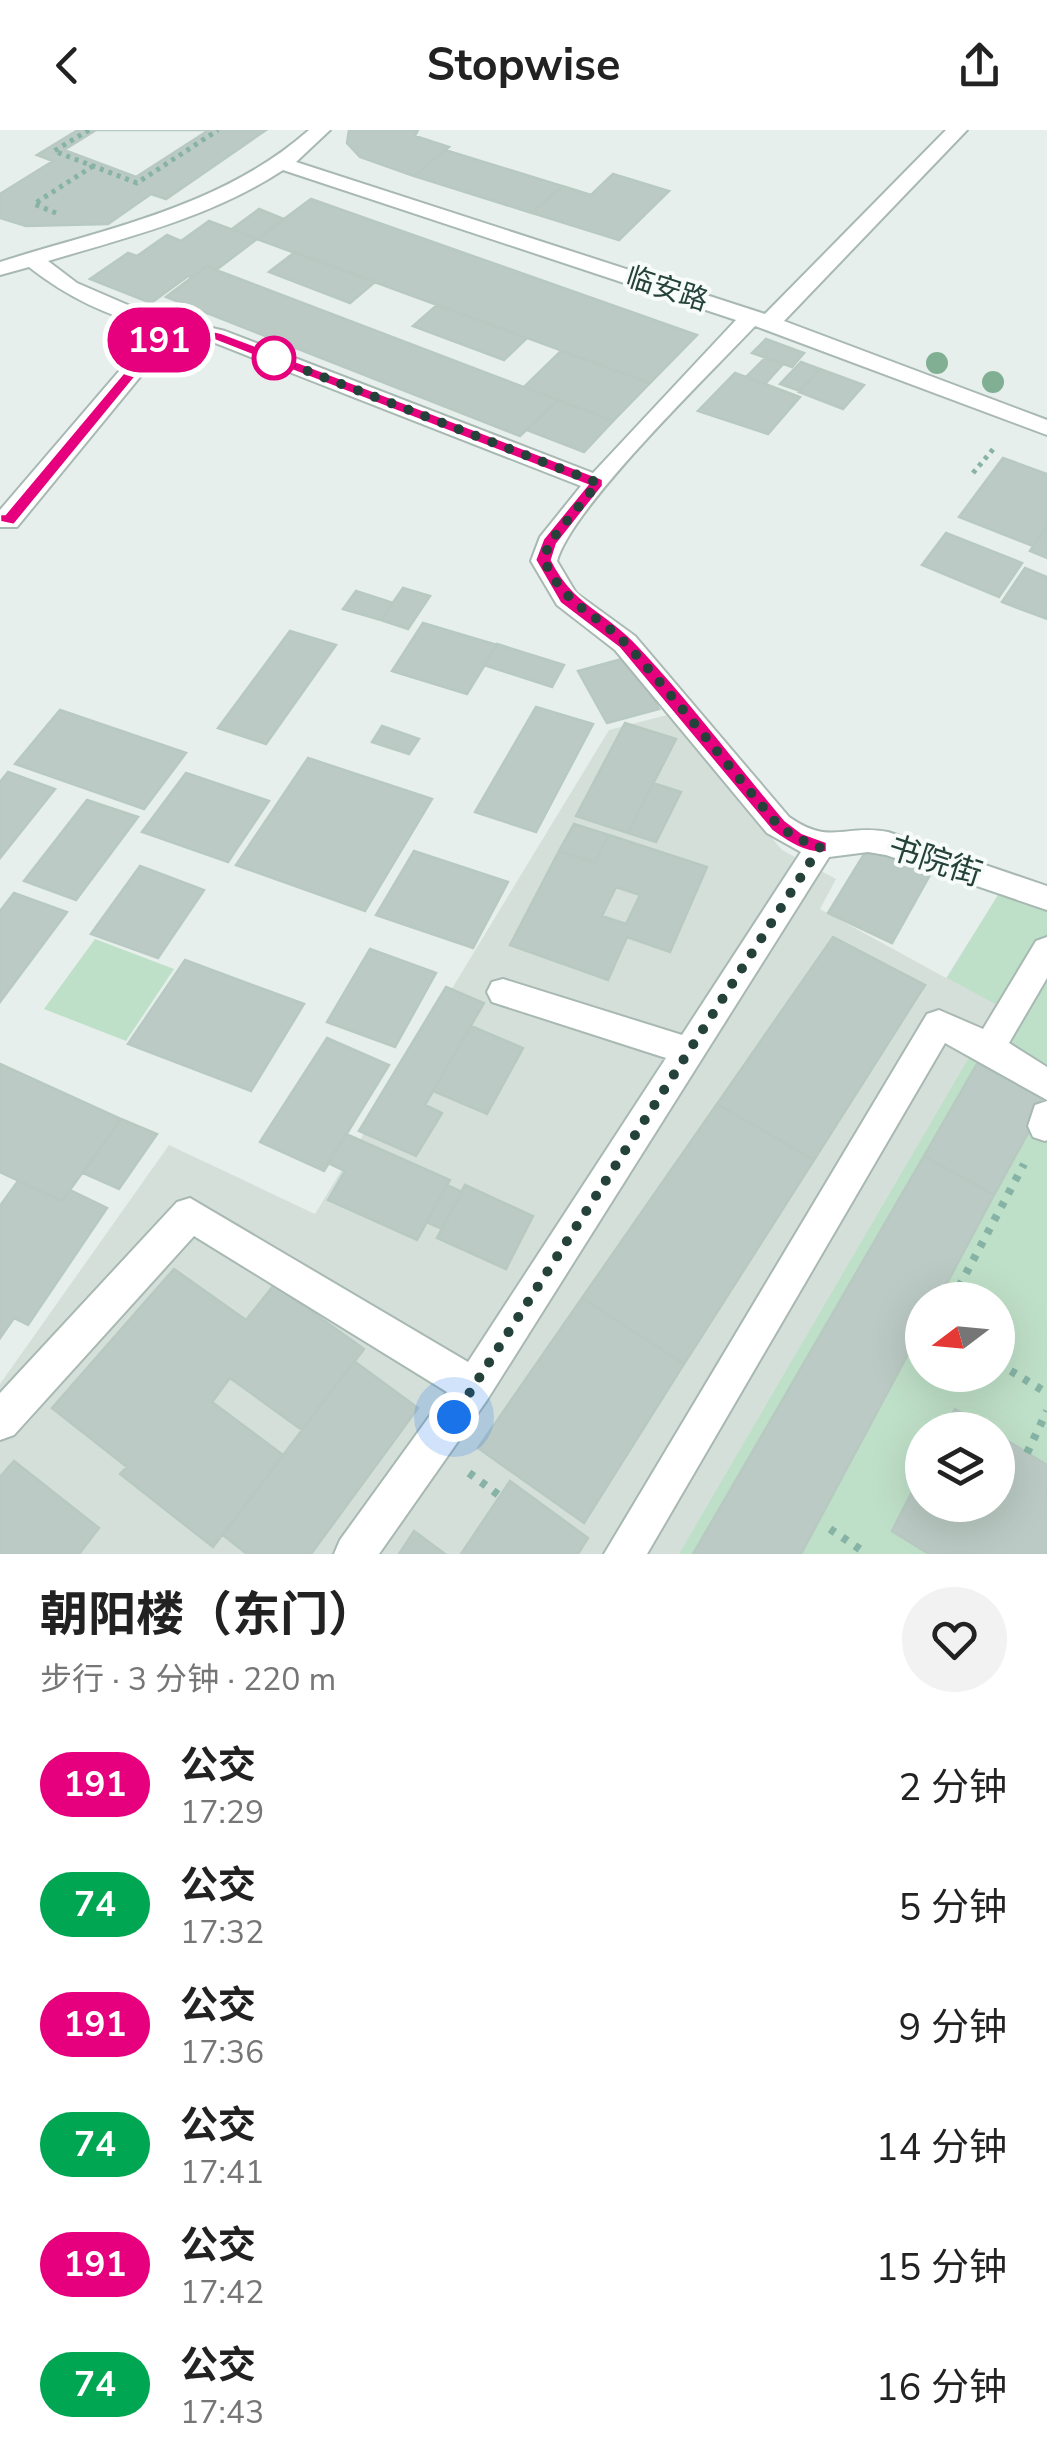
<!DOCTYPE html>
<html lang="zh">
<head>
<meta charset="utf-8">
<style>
  body { margin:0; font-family:"Nunito Sans","Noto Sans SC",sans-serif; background:#f2f2f2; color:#222; height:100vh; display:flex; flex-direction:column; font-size:38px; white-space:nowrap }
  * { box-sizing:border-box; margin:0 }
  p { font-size:32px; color:#767676 }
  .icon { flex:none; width:55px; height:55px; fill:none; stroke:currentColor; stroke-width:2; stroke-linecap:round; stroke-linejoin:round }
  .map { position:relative; height:1424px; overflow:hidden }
  .sheet { display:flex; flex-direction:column; background:#fff; flex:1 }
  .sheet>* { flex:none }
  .badge { padding:0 20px; border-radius:32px; font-size:35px; line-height:65px }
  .needle { width:65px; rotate:254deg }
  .fabs { position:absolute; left:905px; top:1152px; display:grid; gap:20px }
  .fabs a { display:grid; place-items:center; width:110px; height:110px; border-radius:50%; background:#fff; box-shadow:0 10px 40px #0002; font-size:50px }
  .you { position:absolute; width:50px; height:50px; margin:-25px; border:8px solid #fff; border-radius:50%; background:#1a73e8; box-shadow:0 0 0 15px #1a73e833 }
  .map>.badge { position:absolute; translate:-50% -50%; box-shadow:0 0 0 5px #fff }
  .round { display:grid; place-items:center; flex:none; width:105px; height:105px; border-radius:52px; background:#f2f2f2 }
  .headline { display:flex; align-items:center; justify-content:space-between; height:170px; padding:0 40px }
  h1 { font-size:48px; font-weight:700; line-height:75px }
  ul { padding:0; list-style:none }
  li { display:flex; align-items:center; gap:30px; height:120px; padding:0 40px }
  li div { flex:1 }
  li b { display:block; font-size:38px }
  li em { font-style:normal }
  li .badge { min-width:110px; font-weight:700; text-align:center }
  header { display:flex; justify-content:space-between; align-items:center; height:130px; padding:0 40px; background:#fff; font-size:45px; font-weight:700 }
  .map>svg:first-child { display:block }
  .built { fill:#d4dfda; fill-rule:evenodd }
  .green { fill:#bfe0c8; fill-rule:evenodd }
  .building { fill:#bbcac4; stroke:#b8c9c2; stroke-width:2.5; fill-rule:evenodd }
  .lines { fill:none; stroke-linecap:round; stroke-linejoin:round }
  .minor-casing { stroke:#a8b8b2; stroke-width:4 }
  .path-far1 { stroke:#86b3a5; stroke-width:5; stroke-dasharray:4 5; stroke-linecap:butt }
  .path { stroke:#86b3a5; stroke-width:8; stroke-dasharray:6 9; stroke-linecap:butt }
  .minor { fill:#fff; fill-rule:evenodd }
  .tree { fill:#80af93 }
  .line { fill:#e6007e; stroke:#fff; stroke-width:2.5 }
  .walk { stroke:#24423a; stroke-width:10; stroke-dasharray:0 18 }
  .stop-dot { fill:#fff; stroke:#e6007e; stroke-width:5 }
  .labels { text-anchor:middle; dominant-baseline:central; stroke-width:8; stroke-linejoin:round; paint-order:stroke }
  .far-street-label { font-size:28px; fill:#24423a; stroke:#f7fbf9 }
  .street-label { font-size:32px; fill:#24423a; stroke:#f7fbf9 }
</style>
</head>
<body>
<header><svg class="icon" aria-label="back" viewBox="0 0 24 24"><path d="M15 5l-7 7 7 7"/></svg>Stopwise<svg class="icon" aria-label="share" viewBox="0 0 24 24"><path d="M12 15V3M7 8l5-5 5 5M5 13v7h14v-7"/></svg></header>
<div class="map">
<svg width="1047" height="1424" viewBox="0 0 1047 1424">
  <rect width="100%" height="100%" fill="#e6efeb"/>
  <path class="built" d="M667 585 782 720 836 749 820 779 946 848 998 765 1047 1424H0V1254L169 1015 315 1084 609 600ZM922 1170H998V1245H922ZM922 1300H998V1375H922Z"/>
  <path class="green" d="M998 765 1047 779V1424H679L999 876 947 848ZM922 1170H998V1245H922ZM922 1300H998V1375H922Z
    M95 809 174 839 126 911 44 879Z"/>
  <path class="building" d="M78 0H266L166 69 151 64 108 94 26 96 0 88V64L53 31 37 25Z
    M96 0H209L136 47 64 20Z
    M349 0H418L415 6 449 17 414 46 360 27 347 13Z
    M445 20 562 56 532 83 414 46Z
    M613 44 669 61 619 110 532 83 562 56 591 65Z
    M311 69 697 205 650 253 257 109Z
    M259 79 284 89 257 109 232 99Z
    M209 91 257 109 216 140 207 136 192 147 188 146 151 173 90 149 128 123 137 126 167 105 181 111Z
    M295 122 375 152 350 173 269 142Z
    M207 136 216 140 558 270 520 306 166 167Z
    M437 175 527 208 504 230 413 196Z
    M766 209 804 223 792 237 752 223Z
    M561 221 650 253 613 291 524 257Z
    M765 228 783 234 765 254 746 247Z
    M801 232 820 239 800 261 780 254Z
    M820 239 864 255 843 279 799 262Z
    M735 243 765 254 800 267 768 304 698 281Z
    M558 270 613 291 584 322 527 300Z
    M1003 328 1047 344V395L1033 416 959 387Z
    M1047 396V428L1030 421Z
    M946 403 1022 433 999 467 922 435Z
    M1025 438 1047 447V489L1002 472Z
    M403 458 430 466 408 499 381 490Z
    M356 461 393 473 381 490 343 479Z
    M423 493 497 515 467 564 392 541Z
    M290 501 336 515 266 614 218 598Z
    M497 514 564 535 552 557 484 535Z
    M629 527 659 579 607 593 578 541Z
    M536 577 593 594 536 702 475 682Z
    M60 580 186 623 144 679 15 634Z
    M625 593 676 609 628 703 576 686Z
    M382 596 419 609 409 624 372 612Z
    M308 628 432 669 365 781 236 735Z
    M8 642 55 659 0 728V652Z
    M186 643 269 671 228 732 142 702Z
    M653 653 681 662 656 712 628 703Z
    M87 670 138 687 76 770 24 751Z
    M574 694 609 705 595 733 559 721Z
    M609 705 707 737 670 822 627 807 608 850 510 815 559 721 595 733ZM616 757 640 765 626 794 602 786Z
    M869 716 931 743 892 813 828 783Z
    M414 721 508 752 473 818 376 785Z
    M140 736 204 760 158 828 91 804Z
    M14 763 67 782 0 872V781Z
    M833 807 925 855 814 1030 717 974Z
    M370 819 436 843 395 917 327 892Z
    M185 830 304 874 251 961 128 914Z
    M446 857 484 873 425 975 442 983 416 1026 359 1001Z
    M471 896 523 918 487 984 433 961Z
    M327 908 389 935 324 1041 260 1012Z
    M0 934 121 989 62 1071 0 1042Z
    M977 934 1046 970 994 1065 924 1026Z
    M717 974 814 1030 684 1234 582 1168Z
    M121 989 157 1004 119 1059 83 1043Z
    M346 1004 450 1050 417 1110 328 1070 345 1041 328 1033Z
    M924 1026 994 1065 938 1170H922V1198L801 1424H693Z
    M18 1051 62 1071 70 1060 107 1078 28 1195 14 1188 0 1208V1076Z
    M447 1055 462 1062 442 1099 426 1092Z
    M465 1055 533 1086 506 1139 437 1108Z
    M174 1139 246 1190 274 1155 364 1219 302 1300 230 1248 212 1272 283 1325 213 1417 120 1344 127 1337 52 1278Z
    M582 1168 684 1234 584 1393 478 1318Z
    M354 1231 418 1278 311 1424H247L223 1405Z
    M955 1279 990 1300H944Z
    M998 1305 1047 1335V1424H929L892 1401 922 1342V1375H998Z
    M14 1331 99 1398 79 1424H0V1347Z
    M510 1351 588 1408 578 1424H461Z
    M414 1401 445 1424H399Z"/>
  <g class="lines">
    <defs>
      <path id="minor" d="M309 0H330L296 32 765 184 946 0H967L784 191 1047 290V305L755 196C711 243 571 378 557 431L576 463 635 506 789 687C830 716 844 694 888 702L1047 756V780L886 725 868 722 829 727 487 1270 379 1424H334L340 1410 447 1262 194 1106 14 1305 0 1310V1263L177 1072 190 1068 468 1232 666 928 492 872 487 862 492 852 503 849 682 905 801 722 767 703 615 520 557 475 531 431 540 407 581 356 210 211 176 203 17 397H0V380L156 198C109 187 67 167 29 137L0 145V132C107 98 222 77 309 0ZM283 40 736 190 593 343 225 201 144 182 77 153 48 131C128 107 211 87 283 40Z
        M1047 807V848L1009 913 1047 937V970L945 913 647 1424H604L927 884 939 880 983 899 1036 811Z
        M1047 971V1010L1045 1011 1033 1007 1028 996 1035 975Z"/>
    </defs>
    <use href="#minor" class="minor-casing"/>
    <path class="path-far1" d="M89 0 54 21 137 53 218 0
      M56 83 34 74 93 36
      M973 343 995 317"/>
    <path class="path" d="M952 1170 1024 1034
      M998 1233 1047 1263
      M1027 1323 1047 1281
      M469 1343 500 1366
      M830 1399 867 1424"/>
    <use href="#minor" class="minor"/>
  </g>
  <g class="tree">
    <circle cx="937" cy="233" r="11"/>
    <circle cx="993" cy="252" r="11"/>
  </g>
  <path class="line" d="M171 191 222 203 603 349V356L557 414 552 430C573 473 604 480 634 511 688 567 735 631 785 690L802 703 827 712V722C808 726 787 712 772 701L619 518 560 473 535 430 543 409 587 355 211 209 174 200 14 395 0 392V384H5L166 192Z"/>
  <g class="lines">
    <path class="walk" d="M274 228 598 353 549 413 544 430C567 480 597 482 629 517 681 575 728 636 778 695L796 708 820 717 454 1287"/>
  </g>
  <circle class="stop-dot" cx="274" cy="228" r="20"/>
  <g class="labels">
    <g class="far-street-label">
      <text transform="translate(667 159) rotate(18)">临安路</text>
    </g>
    <g class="street-label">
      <text transform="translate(935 731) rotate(18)">书院街</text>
    </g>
  </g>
</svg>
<div class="fabs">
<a><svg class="needle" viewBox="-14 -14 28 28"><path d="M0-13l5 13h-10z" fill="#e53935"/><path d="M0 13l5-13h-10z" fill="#767676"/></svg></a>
<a><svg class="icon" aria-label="layers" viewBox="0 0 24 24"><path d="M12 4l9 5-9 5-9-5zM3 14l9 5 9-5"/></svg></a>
</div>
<div class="you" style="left:454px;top:1287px"></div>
<b class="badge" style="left:159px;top:210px;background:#e6007e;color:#fff">191</b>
</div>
<section class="sheet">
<div class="headline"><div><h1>朝阳楼（东门）</h1><p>步行 · 3 分钟 · 220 m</p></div><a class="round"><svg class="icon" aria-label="heart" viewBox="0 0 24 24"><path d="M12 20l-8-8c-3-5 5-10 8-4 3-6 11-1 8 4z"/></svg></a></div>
<ul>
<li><span class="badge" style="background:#e6007e;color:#fff">191</span><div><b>公交</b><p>17:29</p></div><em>2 分钟</em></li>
<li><span class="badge" style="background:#00a651;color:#fff">74</span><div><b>公交</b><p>17:32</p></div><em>5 分钟</em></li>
<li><span class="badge" style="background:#e6007e;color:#fff">191</span><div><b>公交</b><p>17:36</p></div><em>9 分钟</em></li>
<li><span class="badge" style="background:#00a651;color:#fff">74</span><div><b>公交</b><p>17:41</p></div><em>14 分钟</em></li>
<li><span class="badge" style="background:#e6007e;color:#fff">191</span><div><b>公交</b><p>17:42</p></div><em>15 分钟</em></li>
<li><span class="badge" style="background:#00a651;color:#fff">74</span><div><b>公交</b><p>17:43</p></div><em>16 分钟</em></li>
</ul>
</section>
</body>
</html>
